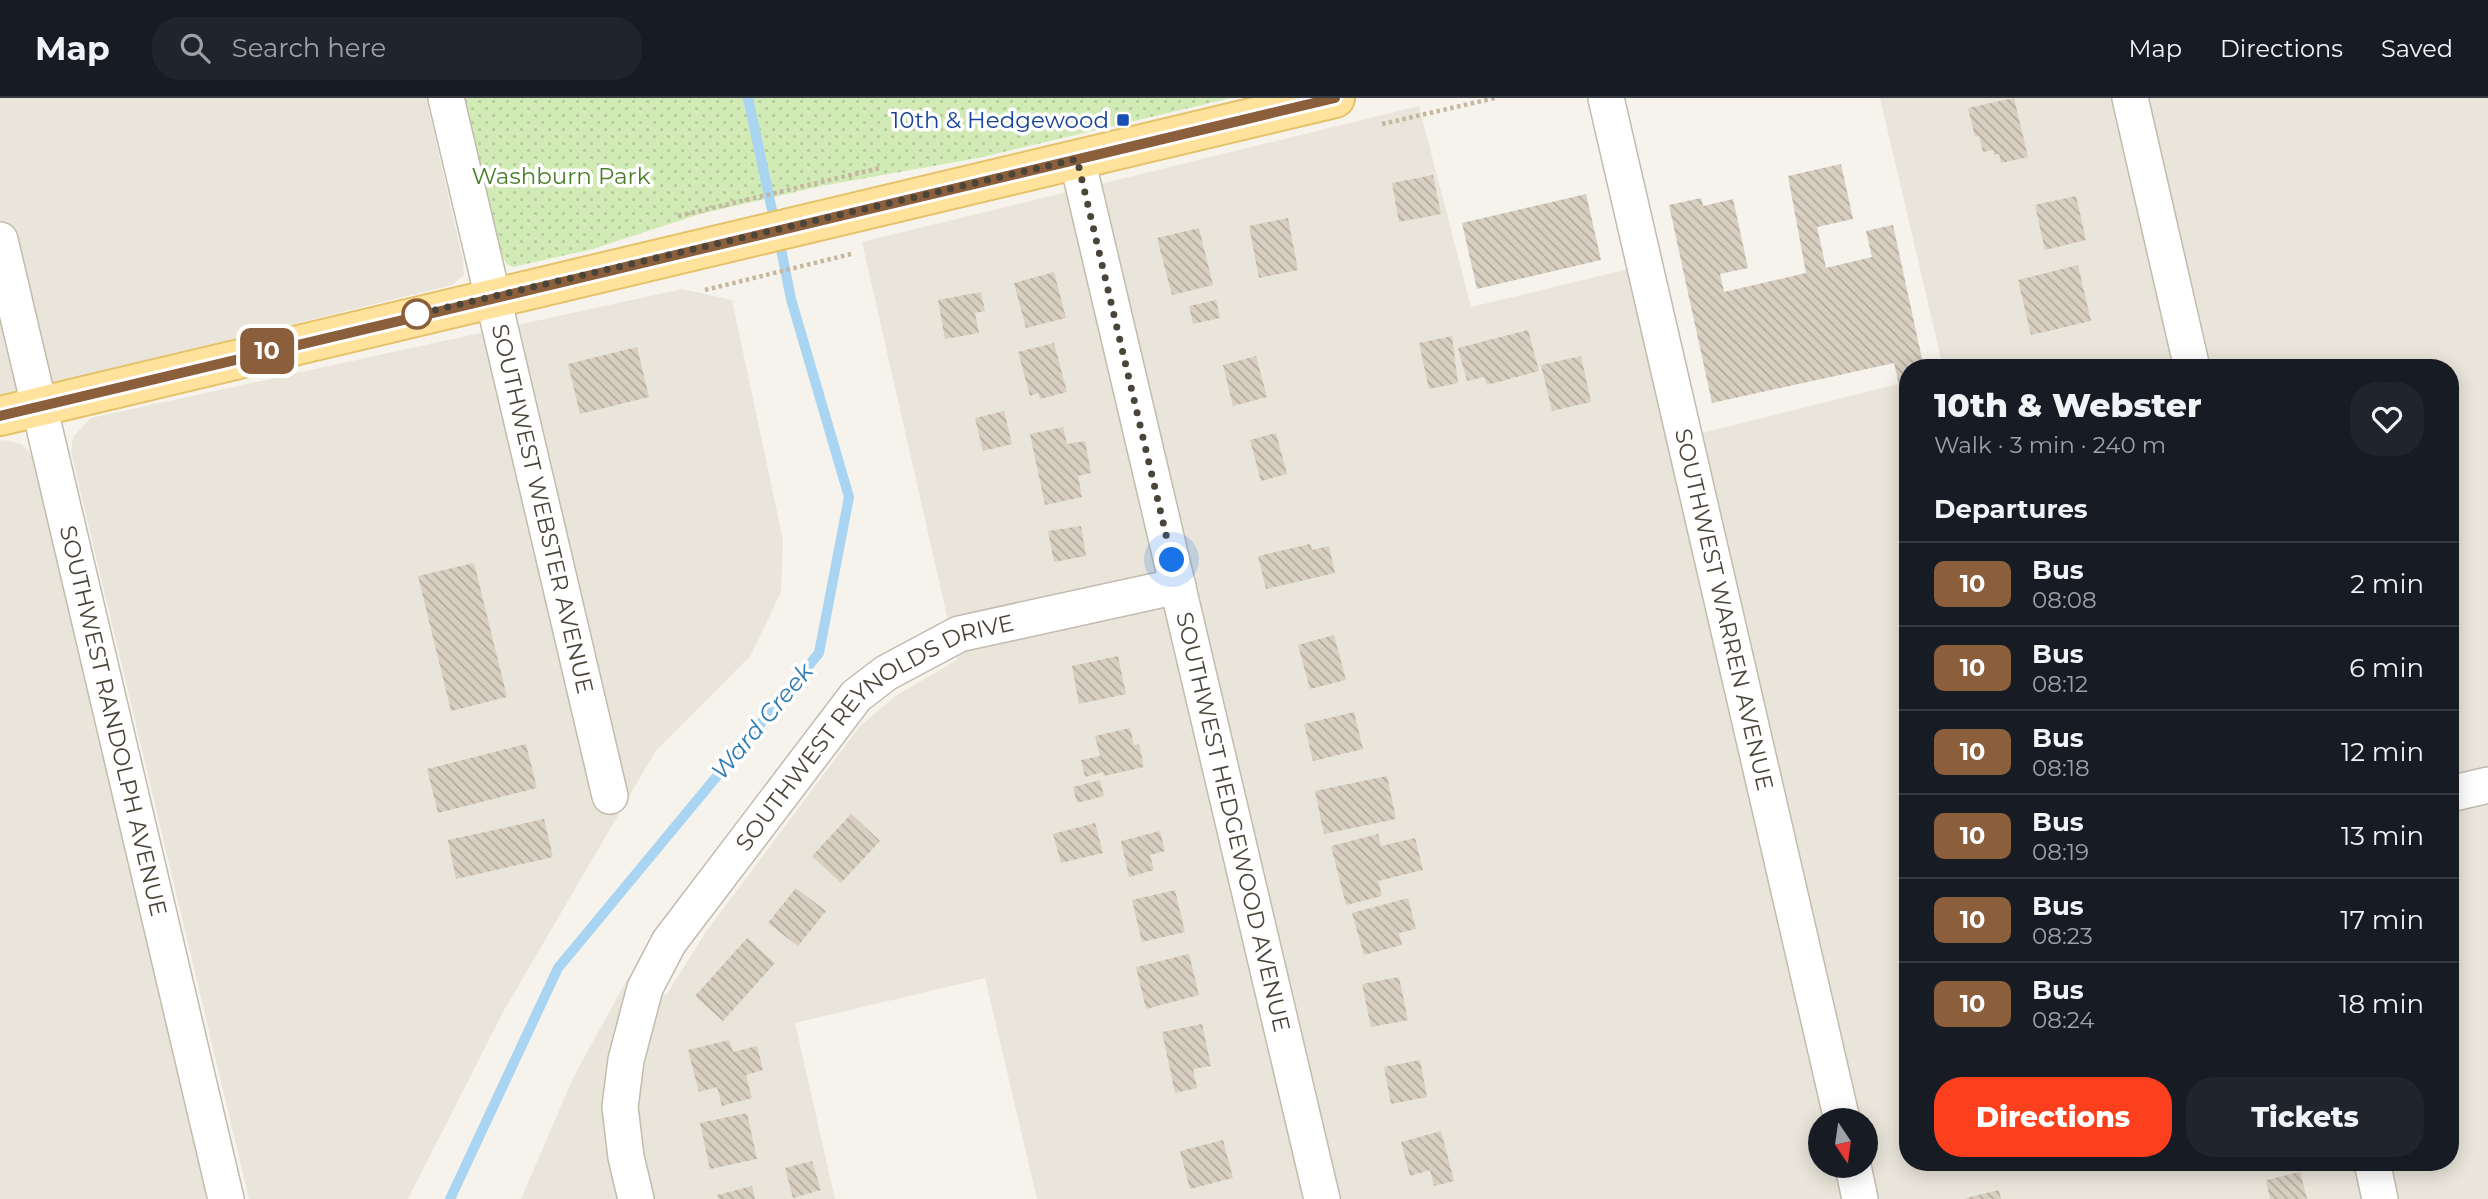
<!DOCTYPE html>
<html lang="en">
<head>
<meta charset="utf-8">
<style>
  body { margin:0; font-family:Montserrat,sans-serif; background:#20242c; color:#f1f3f6; height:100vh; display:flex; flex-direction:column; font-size:26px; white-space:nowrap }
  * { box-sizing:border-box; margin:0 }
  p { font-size:23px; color:#9ea1a6 }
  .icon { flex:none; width:38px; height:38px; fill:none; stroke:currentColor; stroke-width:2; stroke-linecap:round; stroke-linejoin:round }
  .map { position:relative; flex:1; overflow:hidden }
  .details { position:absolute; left:1899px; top:261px; width:560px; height:812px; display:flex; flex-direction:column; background:#171b24; border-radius:28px; box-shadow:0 4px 18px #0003 }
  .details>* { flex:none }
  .badge { padding:0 14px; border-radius:10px; font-size:24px; line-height:46px }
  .needle { width:46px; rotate:167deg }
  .buttons { position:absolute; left:1808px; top:1010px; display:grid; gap:14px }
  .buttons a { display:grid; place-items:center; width:70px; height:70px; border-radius:50%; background:#171b24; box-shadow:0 4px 18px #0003; font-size:35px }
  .you { position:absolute; width:35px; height:35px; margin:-18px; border:5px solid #fff; border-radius:50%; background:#1a73e8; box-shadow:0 0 0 10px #1a73e833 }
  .map>.badge { position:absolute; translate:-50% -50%; box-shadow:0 0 0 4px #fff }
  h2 { padding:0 35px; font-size:26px; line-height:63px }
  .round { display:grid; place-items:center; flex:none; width:74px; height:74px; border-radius:28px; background:#20242c }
  .head { display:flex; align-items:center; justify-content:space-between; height:119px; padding:0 35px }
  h1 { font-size:33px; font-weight:800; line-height:52px }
  .cta { display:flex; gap:14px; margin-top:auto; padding:14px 35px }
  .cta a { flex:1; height:80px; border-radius:28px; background:#fc3f1d; color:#fff; font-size:28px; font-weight:800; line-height:80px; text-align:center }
  .cta a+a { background:#20242c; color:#f1f3f6 }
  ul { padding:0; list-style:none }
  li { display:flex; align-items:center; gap:21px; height:84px; padding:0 35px; border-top:2px solid #363941 }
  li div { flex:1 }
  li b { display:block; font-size:26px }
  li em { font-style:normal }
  li .badge { min-width:77px; font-weight:700; text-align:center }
  header { display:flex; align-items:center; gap:42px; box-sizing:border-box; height:98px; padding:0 35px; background:#171b24; border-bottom:2px solid #363941 }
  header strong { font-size:33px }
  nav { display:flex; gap:38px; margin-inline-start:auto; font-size:24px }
  .search { width:490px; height:63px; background:#20242c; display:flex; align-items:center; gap:18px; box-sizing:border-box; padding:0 24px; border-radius:28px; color:#9ea1a6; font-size:26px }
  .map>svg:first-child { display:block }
  .residential { fill:#eae5da; fill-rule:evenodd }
  .park { fill:url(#park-dots) }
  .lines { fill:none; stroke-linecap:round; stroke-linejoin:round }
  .stream { stroke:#a9d4f2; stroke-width:10 }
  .building { fill:url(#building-back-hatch) }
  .minor-casing { stroke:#c2bbae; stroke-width:38 }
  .major-casing { stroke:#e6c16a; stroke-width:42 }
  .path { stroke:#c4b79f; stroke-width:4.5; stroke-dasharray:3.5 3.5; stroke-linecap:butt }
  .minor { stroke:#fff; stroke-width:35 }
  .major { stroke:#ffe39c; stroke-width:38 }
  .line-casing { stroke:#fff; stroke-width:16 }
  .line { stroke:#8b5e3c; stroke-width:10 }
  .walk { stroke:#4b4439; stroke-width:7; stroke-dasharray:0 12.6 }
  .transit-dot { fill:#1a4fb4; stroke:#fff; stroke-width:2.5 }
  .stop-dot { fill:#fff; stroke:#8b5e3c; stroke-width:3.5 }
  .labels { text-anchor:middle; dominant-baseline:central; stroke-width:7; stroke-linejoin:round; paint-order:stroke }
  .transit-label { font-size:23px; fill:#164399; stroke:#fff; text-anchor:end }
  .park-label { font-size:23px; fill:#4a7f2a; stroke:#fff }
  .street-label { font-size:23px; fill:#4b4439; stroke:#fff }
  .water-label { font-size:24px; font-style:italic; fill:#2e7ab2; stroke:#fff }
</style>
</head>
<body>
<header>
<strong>Map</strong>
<div class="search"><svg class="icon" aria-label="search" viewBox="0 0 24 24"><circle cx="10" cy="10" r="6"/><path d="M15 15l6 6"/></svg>Search here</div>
<nav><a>Map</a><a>Directions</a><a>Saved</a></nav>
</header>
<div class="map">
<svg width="2488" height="1101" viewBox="0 0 2488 1101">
  <defs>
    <pattern id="park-dots" width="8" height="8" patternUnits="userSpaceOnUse" patternTransform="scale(1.75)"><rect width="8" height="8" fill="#d2eab5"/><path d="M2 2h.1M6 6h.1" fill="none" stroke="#b6ca9c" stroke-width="1.8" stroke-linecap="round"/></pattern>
    <pattern id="building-back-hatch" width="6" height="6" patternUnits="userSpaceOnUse" patternTransform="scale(1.75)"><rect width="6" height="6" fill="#d8cfc1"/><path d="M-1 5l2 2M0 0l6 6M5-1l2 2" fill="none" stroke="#b1aa9e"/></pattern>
  </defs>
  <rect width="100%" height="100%" fill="#f6f3ec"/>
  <path class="residential" d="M0 0H426L463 162 464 177 452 187 0 298Z
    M1880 0H2488V1101H1037L985 880 795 925 835 1101H521L574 978 628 880 666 897 706 834 859 629 897 597 957 562 862 144 1419 8 1471 209 1629 171 1669 343 1907 284 1908 1064H2450V270L1943 269ZM1820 1022H1866V1068H1820Z
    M682 191 732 202 783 442 781 494 751 557 655 654 503 914 408 1101H249L71 354 73 339 91 320Z
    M4 342 21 346 32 356 43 374 213 1101H0V343Z"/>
  <path class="park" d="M464 0H1231L978 60 821 88 700 116 593 151 513 169 507 166 496 148Z"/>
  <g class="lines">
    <path class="stream" d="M748 0 775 126
      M450 1101 558 870 819 555 849 399 791 201 779 141"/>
  </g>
  <path class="building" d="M2014 0 2028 59 2001 65 1999 56 1994 57 1993 52 1983 54 1979 38 1975 39 1968 10Z
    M1841 66 1853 121 1817 129 1826 170 1872 159 1866 133 1893 127 1924 270H1908V307L1904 308 1894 265 1712 305 1669 107 1701 100 1703 108 1733 101 1748 170 1720 176 1724 194 1806 175 1788 78Z
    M1433 77 1441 116 1399 124 1392 85Z
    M1586 96 1601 162 1477 191 1462 125Z
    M2076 98 2086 142 2045 152 2035 107Z
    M1288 120 1298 172 1259 180 1249 128Z
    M1199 130 1213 187 1172 197 1157 140Z
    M2078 167 2091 223 2031 237 2018 182Z
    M1054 174 1066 220 1026 230 1014 185Z
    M981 194 985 213 975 215 979 235 945 241 938 202Z
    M1216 202 1220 220 1193 226 1189 208Z
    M1528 232 1539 273 1487 287 1484 279 1467 283 1458 250Z
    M1452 238 1458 285 1429 291 1419 245Z
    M1054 245 1067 294 1040 301 1038 295 1030 298 1018 254Z
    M637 249 649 299 580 316 568 266Z
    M1256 258 1267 299 1233 308 1223 267Z
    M1581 258 1591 304 1552 313 1541 267Z
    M1004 313 1012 346 983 353 975 320Z
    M1063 329 1067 346 1085 343 1091 375 1078 378 1082 399 1045 407 1030 336Z
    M1276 335 1287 376 1261 383 1250 342Z
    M1081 428 1086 458 1054 464 1048 433Z
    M1310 446 1312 452 1329 448 1335 475 1266 491 1258 458Z
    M474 465 507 599 451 613 418 478Z
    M1334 537 1346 582 1310 591 1298 547Z
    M1118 558 1126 596 1079 606 1072 568Z
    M1354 614 1363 651 1313 663 1304 626Z
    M1130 630 1134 647 1139 646 1144 669 1104 678 1103 674 1085 679 1081 662 1100 658 1095 638Z
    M526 646 537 690 438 715 427 671Z
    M1387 678 1396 721 1324 736 1315 693Z
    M1100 682 1104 698 1077 705 1073 689Z
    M851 716 880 743 841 785 812 758Z
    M544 721 553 759 456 781 448 742Z
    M1095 725 1103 755 1061 765 1053 736Z
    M1160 733 1165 753 1150 757 1154 772 1129 779 1121 743Z
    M1378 736 1381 748 1415 740 1423 772 1378 783 1382 798 1346 807 1331 748Z
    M796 790 826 813 798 848 768 825Z
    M1175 792 1185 834 1142 844 1132 802Z
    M1408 800 1416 831 1399 835 1402 847 1364 857 1352 815Z
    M747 840 775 865 723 923 695 898Z
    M1189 856 1199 897 1146 911 1136 869Z
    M1399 879 1408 922 1371 929 1362 886Z
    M1202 926 1211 968 1193 971 1197 990 1175 995 1162 934Z
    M729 942 733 954 757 948 763 972 746 977 752 1000 722 1008 717 989 699 994 688 952Z
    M1420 962 1427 999 1391 1006 1384 969Z
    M747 1015 757 1061 710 1071 700 1025Z
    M1441 1033 1454 1083 1434 1088 1430 1072 1410 1078 1401 1044Z
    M1223 1042 1233 1080 1190 1091 1180 1053Z
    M812 1063 821 1092 793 1100 785 1070Z
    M2300 1074 2307 1101H2270L2266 1082Z
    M752 1088 755 1101H718L717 1097Z
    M1999 1092 2001 1101H1966V1100Z"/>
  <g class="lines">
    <defs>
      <g id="minor">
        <path id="s1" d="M446 0 610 698"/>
        <path id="s2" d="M1606 0 1842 1022"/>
        <path d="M2130 0 2192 270"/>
        <path id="s3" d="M1077 61 1322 1101"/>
        <path id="s4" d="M0 142 226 1101"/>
        <path d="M2450 696 2488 687"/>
        <path d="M2372 1064 2380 1101"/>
        <path d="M1853 1068 1860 1101"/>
        <path id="s5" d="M636 1101 626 1059 620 1009 626 962 645 890 669 844 856 598 886 575 959 536 1178 488"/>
      </g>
      <path id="major" d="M0 318 1335 0"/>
    </defs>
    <use href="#minor" class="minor-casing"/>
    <use href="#major" class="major-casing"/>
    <path class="path" d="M1382 26 1495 0
      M678 118 880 70
      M705 192 851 156"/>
    <use href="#minor" class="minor"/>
    <use href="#major" class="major"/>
  </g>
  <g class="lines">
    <defs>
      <path id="line" d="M0 318 1335 0"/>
    </defs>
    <use href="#line" class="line-casing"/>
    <use href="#line" class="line"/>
    <path class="walk" d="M417 216 414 217 1077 61 1172 462"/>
  </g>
  <rect class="transit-dot" x="1116" y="15" width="14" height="14" rx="3.5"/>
  <circle class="stop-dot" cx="417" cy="216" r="14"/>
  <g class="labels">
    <g class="transit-label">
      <text x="1109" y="22">10th &amp; Hedgewood</text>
    </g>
    <g class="park-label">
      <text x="561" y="78">Washburn Park</text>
    </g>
    <g class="street-label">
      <text stroke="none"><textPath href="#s1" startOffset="422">SOUTHWEST WEBSTER AVENUE</textPath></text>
      <text stroke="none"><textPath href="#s2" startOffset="525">SOUTHWEST WARREN AVENUE</textPath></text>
      <text stroke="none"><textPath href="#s4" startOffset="494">SOUTHWEST RANDOLPH AVENUE</textPath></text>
      <text stroke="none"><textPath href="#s5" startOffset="569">SOUTHWEST REYNOLDS DRIVE</textPath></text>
      <text stroke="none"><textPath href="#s3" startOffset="681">SOUTHWEST HEDGEWOOD AVENUE</textPath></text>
    </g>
    <g class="water-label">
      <text transform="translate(762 623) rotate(-50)">Ward Creek</text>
    </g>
  </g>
</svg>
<div class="buttons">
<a><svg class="needle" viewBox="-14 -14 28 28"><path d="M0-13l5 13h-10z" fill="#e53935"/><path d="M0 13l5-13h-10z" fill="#9ea1a6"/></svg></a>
</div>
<div class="you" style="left:1172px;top:462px"></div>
<b class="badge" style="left:267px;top:253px;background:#8b5e3c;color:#fff">10</b>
<section class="details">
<div class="head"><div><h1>10th &amp; Webster</h1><p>Walk · 3 min · 240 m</p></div><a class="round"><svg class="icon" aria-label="heart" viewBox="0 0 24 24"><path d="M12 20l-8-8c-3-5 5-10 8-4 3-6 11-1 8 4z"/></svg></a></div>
<h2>Departures</h2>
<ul>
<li><span class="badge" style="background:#8b5e3c;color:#fff">10</span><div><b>Bus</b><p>08:08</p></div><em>2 min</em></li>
<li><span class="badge" style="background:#8b5e3c;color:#fff">10</span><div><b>Bus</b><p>08:12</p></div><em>6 min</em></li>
<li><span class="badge" style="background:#8b5e3c;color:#fff">10</span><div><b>Bus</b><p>08:18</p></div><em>12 min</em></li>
<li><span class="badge" style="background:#8b5e3c;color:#fff">10</span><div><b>Bus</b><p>08:19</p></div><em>13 min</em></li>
<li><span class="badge" style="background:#8b5e3c;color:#fff">10</span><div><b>Bus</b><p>08:23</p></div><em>17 min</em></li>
<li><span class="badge" style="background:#8b5e3c;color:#fff">10</span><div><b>Bus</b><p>08:24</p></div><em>18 min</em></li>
</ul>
<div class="cta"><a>Directions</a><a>Tickets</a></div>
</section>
</div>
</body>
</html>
